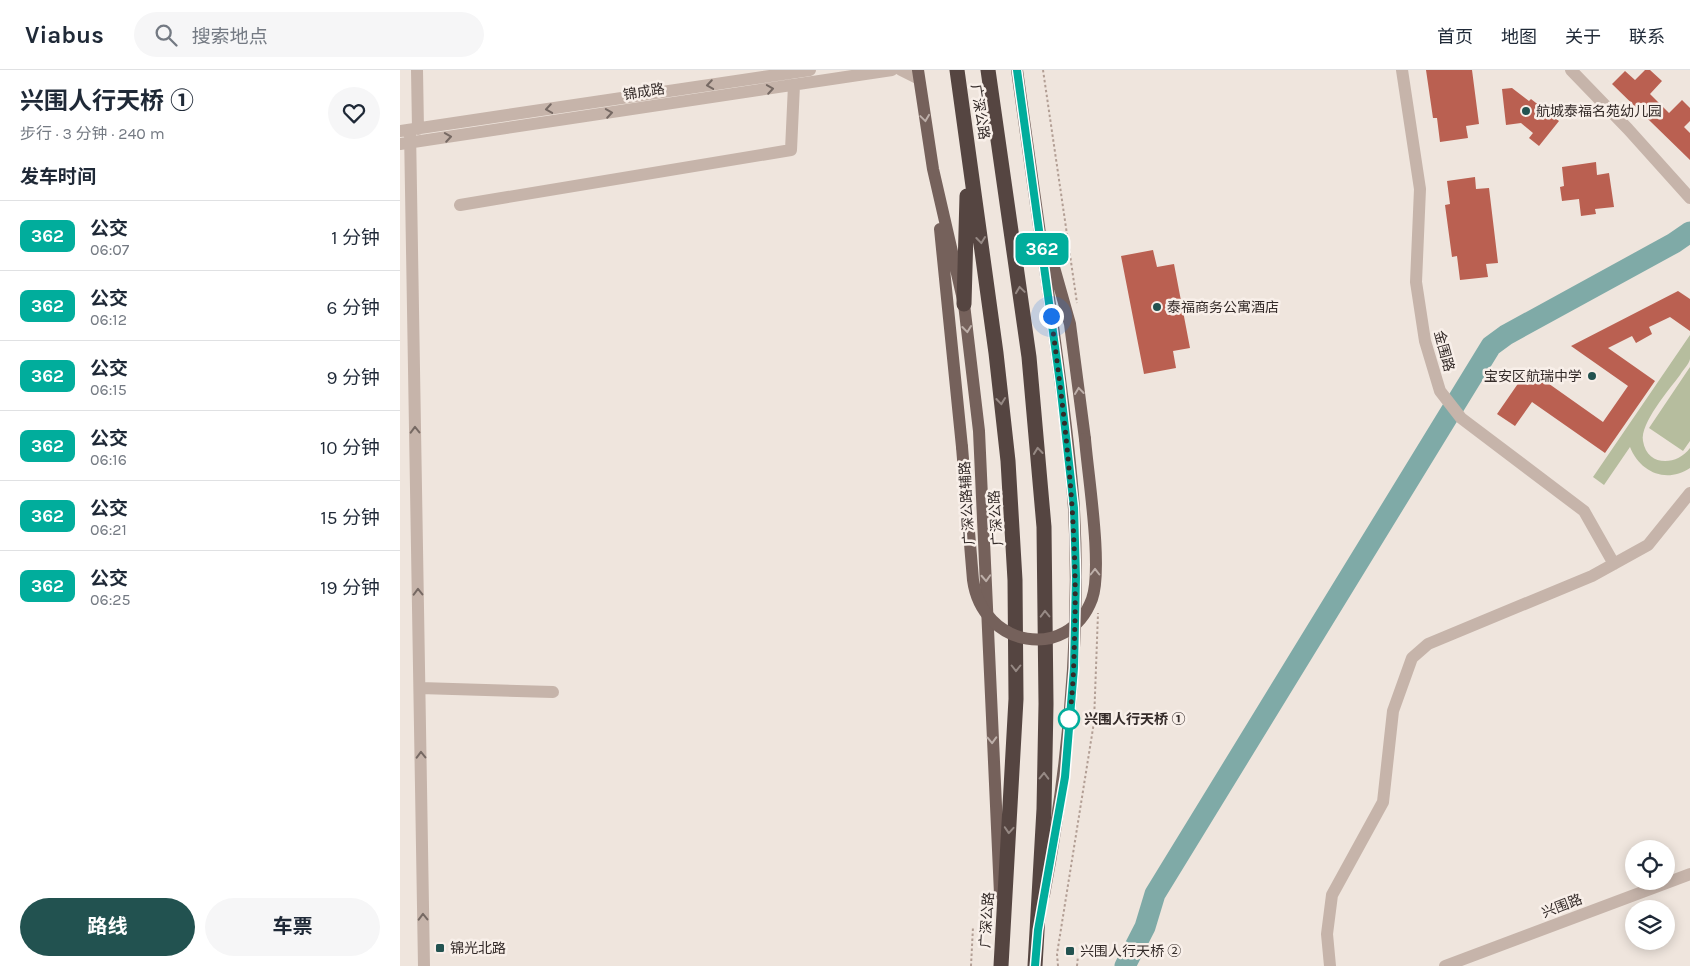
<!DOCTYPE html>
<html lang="zh">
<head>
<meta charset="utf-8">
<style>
  body { margin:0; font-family:Karla,"Noto Sans SC",sans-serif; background:#f6f6f7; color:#1f2937; height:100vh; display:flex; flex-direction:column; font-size:19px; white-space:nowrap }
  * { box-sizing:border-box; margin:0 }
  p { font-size:16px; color:#747a83 }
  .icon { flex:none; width:28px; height:28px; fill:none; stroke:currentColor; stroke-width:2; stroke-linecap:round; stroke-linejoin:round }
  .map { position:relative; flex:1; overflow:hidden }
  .panel { display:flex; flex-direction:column; background:#fff; width:400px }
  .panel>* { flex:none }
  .badge { padding:0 10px; border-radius:8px; font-size:18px; line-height:32px }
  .controls { position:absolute; left:1225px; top:770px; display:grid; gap:10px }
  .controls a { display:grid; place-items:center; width:50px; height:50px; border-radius:50%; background:#fff; box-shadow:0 2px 12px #0003; font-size:25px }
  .you { position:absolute; width:25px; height:25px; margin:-12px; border:4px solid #fff; border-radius:50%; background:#1a73e8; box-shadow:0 0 0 8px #1a73e833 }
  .map>.badge { position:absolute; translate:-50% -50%; box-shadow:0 0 0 2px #fff }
  h2 { padding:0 20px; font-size:19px; line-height:45px }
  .round { display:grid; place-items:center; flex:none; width:52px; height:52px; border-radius:26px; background:#f6f6f7 }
  .summary { display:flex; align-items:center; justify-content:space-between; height:85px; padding:0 20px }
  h1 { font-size:24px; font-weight:700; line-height:38px }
  .primary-button { display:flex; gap:10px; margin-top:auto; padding:10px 20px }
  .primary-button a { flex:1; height:58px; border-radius:30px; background:#225250; color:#fff; font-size:20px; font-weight:700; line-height:58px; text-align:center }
  .primary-button a+a { background:#f6f6f7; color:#1f2937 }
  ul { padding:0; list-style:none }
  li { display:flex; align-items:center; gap:15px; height:70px; padding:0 20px; border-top:1px solid #e0e1e3 }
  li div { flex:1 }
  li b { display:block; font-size:19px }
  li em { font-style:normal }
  li .badge { min-width:55px; font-weight:700; text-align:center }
  header { display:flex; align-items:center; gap:30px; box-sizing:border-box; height:70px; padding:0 25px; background:#fff; border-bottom:1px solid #e0e1e3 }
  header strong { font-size:24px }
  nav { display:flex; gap:28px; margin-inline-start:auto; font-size:18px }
  .search { width:350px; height:45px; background:#f6f6f7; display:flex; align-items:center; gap:12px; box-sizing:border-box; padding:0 18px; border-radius:28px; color:#747a83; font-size:19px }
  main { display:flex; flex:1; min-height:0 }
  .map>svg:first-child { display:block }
  .green { fill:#b6bd9e }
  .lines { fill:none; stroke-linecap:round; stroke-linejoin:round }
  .river { stroke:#7faaa7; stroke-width:21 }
  .building { fill:#ba6051 }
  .path { stroke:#b29e94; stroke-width:2; stroke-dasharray:2.5 2.5; stroke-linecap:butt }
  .minor { stroke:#c6b4aa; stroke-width:12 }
  .major { stroke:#75615b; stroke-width:12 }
  .highway { stroke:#554541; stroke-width:15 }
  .major-bridge { stroke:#75615b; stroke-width:12 }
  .oneway { stroke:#766963 }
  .oneway2 { stroke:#bdafa9 }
  .oneway3 { stroke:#968984 }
  .line-casing { stroke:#fff; stroke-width:11 }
  .line { stroke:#01ad9c; stroke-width:8 }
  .walk { stroke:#342b29; stroke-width:5; stroke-dasharray:0 9 }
  .poi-dot { fill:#225250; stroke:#f8efe9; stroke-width:2 }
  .stop-dot { fill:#fff; stroke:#01ad9c; stroke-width:2.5 }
  .labels { text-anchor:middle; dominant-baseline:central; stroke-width:5; stroke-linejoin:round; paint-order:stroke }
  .street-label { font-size:14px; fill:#342b29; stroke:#f8efe9 }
  .poi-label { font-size:14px; fill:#342b29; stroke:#f8efe9; text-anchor:start }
  .stop-label { font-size:14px; font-weight:bold; fill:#342b29; stroke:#f8efe9; text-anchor:start }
</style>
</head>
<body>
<header>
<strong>Viabus</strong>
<div class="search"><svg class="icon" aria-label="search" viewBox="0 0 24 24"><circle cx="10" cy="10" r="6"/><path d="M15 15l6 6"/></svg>搜索地点</div>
<nav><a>首页</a><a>地图</a><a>关于</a><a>联系</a></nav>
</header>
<main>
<section class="panel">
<div class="summary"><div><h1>兴围人行天桥 ①</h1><p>步行 · 3 分钟 · 240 m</p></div><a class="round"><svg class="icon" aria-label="heart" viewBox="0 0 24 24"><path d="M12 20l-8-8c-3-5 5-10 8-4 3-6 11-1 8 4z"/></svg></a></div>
<h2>发车时间</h2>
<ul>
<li><span class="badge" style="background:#01ad9c;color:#fff">362</span><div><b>公交</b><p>06:07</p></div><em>1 分钟</em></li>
<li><span class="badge" style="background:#01ad9c;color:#fff">362</span><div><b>公交</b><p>06:12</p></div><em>6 分钟</em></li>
<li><span class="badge" style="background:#01ad9c;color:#fff">362</span><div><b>公交</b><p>06:15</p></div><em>9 分钟</em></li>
<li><span class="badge" style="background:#01ad9c;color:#fff">362</span><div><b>公交</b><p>06:16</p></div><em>10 分钟</em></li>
<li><span class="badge" style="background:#01ad9c;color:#fff">362</span><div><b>公交</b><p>06:21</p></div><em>15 分钟</em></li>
<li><span class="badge" style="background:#01ad9c;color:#fff">362</span><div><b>公交</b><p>06:25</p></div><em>19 分钟</em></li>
</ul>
<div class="primary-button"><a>路线</a><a>车票</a></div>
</section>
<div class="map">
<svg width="1290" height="896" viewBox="0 0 1290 896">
  <rect width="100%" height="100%" fill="#efe5dd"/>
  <path class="green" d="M1290 265C1290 272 1290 281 1290 289 1289 294 1283 300 1280 305 1269 320 1240 353 1243 371 1247 397 1277 396 1290 378V398C1266 414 1240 402 1230 377L1204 415 1193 407Z
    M1290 297V371L1283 381 1249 358Z"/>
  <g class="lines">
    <path class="river" d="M725 896 745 857 755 824 1091 276 1106 265 1274 173 1290 162"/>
  </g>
  <path class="building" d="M1026 0H1072L1079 54 1066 56 1068 68 1040 72 1037 48H1033Z
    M1245 0H1250L1262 11 1250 24 1269 43 1282 30 1290 38V51L1284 57 1290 63V90L1212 14 1225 1 1235 10Z
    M1112 18 1129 31 1131 29 1159 51 1139 76 1129 68 1133 63 1121 53 1106 55 1102 19Z
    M1196 92 1197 105 1209 103 1214 137 1195 139 1196 144 1181 146 1179 129 1162 131 1160 117 1164 116 1162 97Z
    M1075 107 1076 119 1089 118 1098 193 1086 194 1088 207 1060 210 1057 186 1052 187 1045 135 1050 134 1047 111Z
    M753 180 757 197 774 194 790 278 773 281 776 298 744 304 721 186Z
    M1278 221 1290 229V261L1270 247 1249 257 1252 264 1236 273 1232 266 1208 278 1255 311 1205 383 1132 332 1115 356 1097 344 1128 299 1203 352 1228 316 1171 276Z"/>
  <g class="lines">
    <path class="path" d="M643 0 677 233
      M571 896 573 857
      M658 896 657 884 694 652 698 543
      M677 896 678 886"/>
    <path class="minor" d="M17 0 18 59
      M501 0 519 9
      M1002 0 1020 119 1016 212 1025 271 1040 321 1061 348 1184 441 1214 494
      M1171 0 1228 59 1290 128
      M10 60 24 896
      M0 61 410 0
      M0 74 492 0
      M60 135 391 80 394 15
      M20 618 153 622
      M930 896 927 864 932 825 983 732 993 641 1012 588 1028 574 1192 506 1248 475 1290 423
      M1045 896 1290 804"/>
    <path class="major" d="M518 0 533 99 564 234 579 361 600 824
      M617 0C629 85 641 171 653 256 661 317 670 378 674 439 681 569 668 698 644 825
      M540 159 562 377
      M648 176 670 254 685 369"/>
    <path class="highway" d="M557 0 596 283 608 391 615 510 616 629 601 896
      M588 0 629 287 644 457 646 634 644 739 635 896
      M564 234 567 126"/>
    <path class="major-bridge" d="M562 377 573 510C582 577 668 593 692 529 703 498 688 406 685 369"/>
  </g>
  <defs><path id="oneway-chevron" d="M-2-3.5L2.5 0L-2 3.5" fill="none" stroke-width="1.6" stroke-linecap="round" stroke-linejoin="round" transform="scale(1.25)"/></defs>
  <g class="oneway">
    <use href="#oneway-chevron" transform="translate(310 15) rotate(171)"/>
    <use href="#oneway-chevron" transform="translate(370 19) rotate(-9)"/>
    <use href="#oneway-chevron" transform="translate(149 39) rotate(171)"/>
    <use href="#oneway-chevron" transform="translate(209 43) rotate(-9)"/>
    <use href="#oneway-chevron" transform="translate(48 67) rotate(-9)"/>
    <use href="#oneway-chevron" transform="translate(15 360) rotate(-91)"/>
    <use href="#oneway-chevron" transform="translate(18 522) rotate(-91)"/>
    <use href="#oneway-chevron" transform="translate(21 685) rotate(-91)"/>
    <use href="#oneway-chevron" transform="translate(23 847) rotate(-91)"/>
  </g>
  <g class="oneway2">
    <use href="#oneway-chevron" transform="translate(525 48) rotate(82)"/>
    <use href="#oneway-chevron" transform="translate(567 259) rotate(83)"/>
    <use href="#oneway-chevron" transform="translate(679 321) rotate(-97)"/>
    <use href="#oneway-chevron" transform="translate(695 502) rotate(-90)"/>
    <use href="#oneway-chevron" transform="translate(586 508) rotate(87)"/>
    <use href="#oneway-chevron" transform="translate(592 670) rotate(88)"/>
  </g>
  <g class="oneway3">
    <use href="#oneway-chevron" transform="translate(581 170) rotate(83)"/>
    <use href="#oneway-chevron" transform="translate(620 220) rotate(-98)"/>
    <use href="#oneway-chevron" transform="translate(601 331) rotate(84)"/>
    <use href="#oneway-chevron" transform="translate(638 381) rotate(-96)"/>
    <use href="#oneway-chevron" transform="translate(645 544) rotate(-91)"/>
    <use href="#oneway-chevron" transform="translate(616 598) rotate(90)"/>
    <use href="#oneway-chevron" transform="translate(644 706) rotate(-89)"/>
    <use href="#oneway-chevron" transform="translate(609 760) rotate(94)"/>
  </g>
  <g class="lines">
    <defs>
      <path id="line" d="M617 0 660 313 674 438 676 507 674 598 665 707 638 860 635 896"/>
    </defs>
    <use href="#line" class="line-casing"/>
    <use href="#line" class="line"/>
    <path class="walk" d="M651 246C665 349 677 447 675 551 674 583 674 618 669 649"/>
  </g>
  <g class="poi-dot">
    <circle cx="1126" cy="41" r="5"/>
    <circle cx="757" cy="237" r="5"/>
    <circle cx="1192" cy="306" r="5"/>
    <rect x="35" y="873" width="10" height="10" rx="2.5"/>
    <rect x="665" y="876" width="10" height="10" rx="2.5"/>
  </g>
  <circle class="stop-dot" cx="669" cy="649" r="10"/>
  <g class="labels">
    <g class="street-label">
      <text transform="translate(244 22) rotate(-9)">锦成路</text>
      <text transform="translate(580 42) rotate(81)">广深公路</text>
      <text transform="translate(1044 281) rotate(75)">金围路</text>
      <text transform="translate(567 433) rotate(-93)">广深公路辅路</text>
      <text transform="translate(596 448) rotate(-94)">广深公路</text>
      <text transform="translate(1162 836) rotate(-21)">兴围路</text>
      <text transform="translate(587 850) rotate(-86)">广深公路</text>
    </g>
    <g class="poi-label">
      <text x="1136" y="41">航城泰福名苑幼儿园</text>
      <text x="767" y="237">泰福商务公寓酒店</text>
      <text x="1182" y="306" text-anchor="end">宝安区航瑞中学</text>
      <text x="50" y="878">锦光北路</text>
      <text x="680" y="881">兴围人行天桥 ②</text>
    </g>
    <g class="stop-label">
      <text x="684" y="649">兴围人行天桥 ①</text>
    </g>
  </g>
</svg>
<div class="controls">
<a><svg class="icon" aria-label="locate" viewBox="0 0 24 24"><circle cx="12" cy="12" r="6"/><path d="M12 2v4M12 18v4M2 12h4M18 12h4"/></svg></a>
<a><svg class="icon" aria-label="layers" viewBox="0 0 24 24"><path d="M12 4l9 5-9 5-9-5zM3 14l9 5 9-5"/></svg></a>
</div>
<div class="you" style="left:651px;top:246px"></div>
<b class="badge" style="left:642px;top:179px;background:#01ad9c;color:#fff">362</b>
</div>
</main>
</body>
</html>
